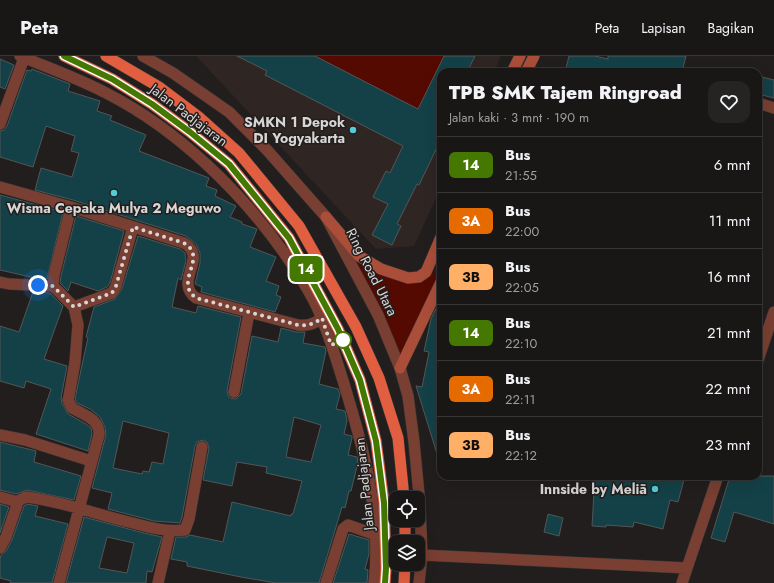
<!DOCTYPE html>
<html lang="id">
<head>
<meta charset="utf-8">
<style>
  body { margin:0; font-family:Jost,sans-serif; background:#262323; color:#f1f3f6; height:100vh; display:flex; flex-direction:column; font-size:15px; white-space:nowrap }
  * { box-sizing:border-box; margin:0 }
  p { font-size:13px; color:#9f9fa1 }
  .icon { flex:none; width:22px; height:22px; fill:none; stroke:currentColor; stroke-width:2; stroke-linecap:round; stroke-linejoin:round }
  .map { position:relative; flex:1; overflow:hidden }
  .panel { position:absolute; left:437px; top:12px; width:325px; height:412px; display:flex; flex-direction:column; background:#191616; border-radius:12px; box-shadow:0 4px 16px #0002,0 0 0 1px #373535 }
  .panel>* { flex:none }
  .badge { padding:0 8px; border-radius:6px; font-size:14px; line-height:26px }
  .buttons { position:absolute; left:389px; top:435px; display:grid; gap:8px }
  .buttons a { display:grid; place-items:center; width:36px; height:36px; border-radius:8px; background:#191616; box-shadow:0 4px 16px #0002,0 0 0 1px #373535; font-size:20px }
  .you { position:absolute; width:20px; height:20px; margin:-10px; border:3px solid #fff; border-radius:50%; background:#1a73e8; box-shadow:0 0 0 6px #1a73e833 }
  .map>.badge { position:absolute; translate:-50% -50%; box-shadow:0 0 0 2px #fff }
  .round { display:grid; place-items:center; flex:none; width:42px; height:42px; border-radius:12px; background:#262323 }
  .overview { display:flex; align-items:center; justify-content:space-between; height:68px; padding:0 12px }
  h1 { font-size:19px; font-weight:800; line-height:30px }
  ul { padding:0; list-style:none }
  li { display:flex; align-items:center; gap:12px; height:56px; padding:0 12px; border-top:1px solid #373535 }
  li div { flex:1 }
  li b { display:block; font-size:15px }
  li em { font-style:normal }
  li .badge { min-width:44px; font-weight:700; text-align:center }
  header { display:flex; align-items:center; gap:24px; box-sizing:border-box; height:56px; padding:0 20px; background:#191616; border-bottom:1px solid #373535 }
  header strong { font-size:19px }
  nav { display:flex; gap:22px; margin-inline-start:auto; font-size:14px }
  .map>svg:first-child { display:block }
  .built { fill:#2f2624 }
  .green { fill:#540a00 }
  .building { fill:#134147; stroke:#525657; fill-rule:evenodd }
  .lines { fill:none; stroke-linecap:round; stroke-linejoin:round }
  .minor-casing { stroke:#3b3837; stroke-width:12 }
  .tertiary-casing { stroke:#3b3837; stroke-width:12 }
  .secondary-casing { stroke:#3b3837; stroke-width:12 }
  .trunk-casing { stroke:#3b3837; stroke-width:12 }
  .minor { stroke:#783f32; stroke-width:11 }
  .tertiary { stroke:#783f32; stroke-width:11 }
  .secondary { stroke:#aa4e3a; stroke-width:11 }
  .trunk { stroke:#e25e41; stroke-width:11 }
  .line-casing { stroke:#fff; stroke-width:9 }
  .line { stroke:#447800; stroke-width:6 }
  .walk { stroke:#d8d5d5; stroke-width:4; stroke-dasharray:0 7.2 }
  .poi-dot { fill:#53cbda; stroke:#211e1d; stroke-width:1.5 }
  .stop-dot { fill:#fff; stroke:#447800; stroke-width:2 }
  .labels { text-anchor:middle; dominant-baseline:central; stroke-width:3; stroke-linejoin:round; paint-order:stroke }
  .street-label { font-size:14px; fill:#d8d5d5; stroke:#211e1d }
  .poi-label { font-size:14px; font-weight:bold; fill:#d8d5d5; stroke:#211e1d; text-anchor:end }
</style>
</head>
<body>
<header>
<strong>Peta</strong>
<nav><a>Peta</a><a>Lapisan</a><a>Bagikan</a></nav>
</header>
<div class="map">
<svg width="774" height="527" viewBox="0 0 774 527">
  <rect width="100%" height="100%" fill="#211e1d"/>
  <path class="built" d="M198 0H501L494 16H441V131L414 190 376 193 197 1Z"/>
  <path class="green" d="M315 0H444L418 53Z
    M336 175 357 203 406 225 431 215 439 223 401 302Z"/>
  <path class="building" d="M237 0H315L418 53 444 0H475L467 16H441V83L419 129 417 128 397 168 401 170 392 189 372 179 388 148 373 141 386 115 390 117 403 90 265 19 267 15Z
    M569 0H595L608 3V0H686L682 16H652L641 13V16H572V13L566 12Z
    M0 3 14 9 5 33 0 31Z
    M32 13 70 28 68 35 100 45 97 55 112 60 110 64 146 79 139 95 209 122 206 130 217 134 215 140 236 150 230 161 242 166V168L257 173 250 191 276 201 266 225 279 230 276 239 281 241 275 256 201 236 202 231 195 228 200 207V197L196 188 186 180 73 144 35 134 41 112 72 121 79 97 71 95 75 80 46 70 33 111 0 101V75L4 74 7 70 27 14 31 15Z
    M758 20 774 24V42L758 38Z
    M0 139 63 156 47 223 35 222 0 214Z
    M76 160 124 175 110 227 107 231 98 235 71 226 68 235 60 227 61 220Z
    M138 180 180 193 185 197 186 205 181 224 178 222 172 251 196 257 198 250 241 261 227 335 228 339 230 342 236 343 241 338 252 280 278 286 281 272 296 276H305L303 287 325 291 326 295 319 328 338 333 340 338 336 353 345 355 347 365 344 378 352 380V382L348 399 357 401 358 406 351 435H349L345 452 342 451 319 527H276L241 521 187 510V506L171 503 176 481H186L190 479 223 486 232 446 291 460V458H293L302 425 266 417 267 411 237 406 232 430 203 424 209 392 207 386 203 384 197 386 195 390 182 461 180 467 154 465 108 453 112 437 92 432 106 379 105 371 100 361 90 353 77 347 75 343 82 309 88 282 86 281 94 251 115 243 122 233ZM294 361 321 369 311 406 286 401ZM123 365 169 377 163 408 152 406 149 416 143 415 142 418 113 412Z
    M33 236 50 237 63 250 44 303 67 310 61 342 62 347 68 358 86 368 91 372 92 378 88 395 36 378 51 333 26 325 24 332 0 325V270L19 276Z
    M441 242V401H438L416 330 422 331 429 296 424 295 431 263Z
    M0 386 36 395 34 406 81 420 74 444 27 434 16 438 0 434Z
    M595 420H685L678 446 670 444 663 473 634 466 633 471 606 469V471L592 470Z
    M730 420H774V468L734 456 725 486 711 482Z
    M0 448 9 451 0 477Z
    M27 448 38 450 35 460 68 468 52 527H10L11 525 0 522V503L1 499 6 495 12 484 24 450Z
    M548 458 563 462 559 480 544 476Z
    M84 461 144 477 162 481 152 516 147 515 146 527H66ZM107 481 134 487 127 517 99 512Z
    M349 478 369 484V498L365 513 368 514 367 527H333Z"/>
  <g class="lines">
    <defs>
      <path id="minor" d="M758 47 774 52
        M0 68 24 2
        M0 131 71 151 184 187C209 202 173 225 196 242L298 269C308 270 314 268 322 262
        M0 226 9 228 53 230
        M74 251 112 237 116 230 133 171
        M758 304 774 256
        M234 336 249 257
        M0 379 25 384 91 405
        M0 441 18 446
        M0 492 6 481 18 446 20 444 26 441C62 445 98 459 133 467 151 472 167 476 185 474L189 463 202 391
        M422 499 687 512
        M59 527 99 379C100 363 84 359 72 352L68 344 69 340 75 306 78 269 74 251 53 230 54 219 71 151
        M158 527 170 475
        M326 527 343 473 348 469 376 479
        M682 527 718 420"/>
      <path id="tertiary" d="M20 0C49 12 80 23 108 38 178 74 242 136 287 201 300 220 314 241 322 263 334 293 343 324 352 355 368 410 381 469 374 527
        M143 0 173 17 229 56 267 94 326 161 378 259 400 312 408 340 414 386 420 449 422 499 419 527"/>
      <path id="secondary" d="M512 16 520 0
        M526 16 534 0
        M326 161 359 200 381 213 408 222 419 221 426 216 441 181
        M400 312 441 226"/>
      <path id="trunk" d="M64 0 112 23 152 48 190 76 229 108 289 182 338 273 360 324 376 385 384 447 386 512 385 527
        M106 0 159 31 200 62 239 97 299 170 356 271 379 322 398 382 404 442
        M405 464V486
        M404 527 405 508"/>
    </defs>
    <use href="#minor" class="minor-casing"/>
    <use href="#tertiary" class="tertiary-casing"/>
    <use href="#secondary" class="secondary-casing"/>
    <use href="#trunk" class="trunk-casing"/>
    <use href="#minor" class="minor"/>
    <use href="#tertiary" class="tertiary"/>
    <use href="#secondary" class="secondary"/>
    <use href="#trunk" class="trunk"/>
  </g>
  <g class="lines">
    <defs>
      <path id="line" d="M64 0 112 23 152 48 190 76 229 108 289 182 338 273 360 324 376 385 384 447 386 512 385 527"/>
    </defs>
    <use href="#line" class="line-casing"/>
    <use href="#line" class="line"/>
    <path class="walk" d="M38 229 53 230 74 251 112 237 116 230 133 171 184 187C209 202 173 225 196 242L298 269C308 270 314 268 322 262L331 289 343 284"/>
  </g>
  <g class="poi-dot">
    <circle cx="353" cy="74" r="4"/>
    <circle cx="114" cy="137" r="4"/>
    <circle cx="655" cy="433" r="4"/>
  </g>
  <circle class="stop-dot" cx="343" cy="284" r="8"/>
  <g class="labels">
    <g class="street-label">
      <text transform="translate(189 59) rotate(37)">Jalan Padjajaran</text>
      <text transform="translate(372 216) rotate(63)">Ring Road Utara</text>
      <text transform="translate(364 428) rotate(-96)">Jalan Padjajaran</text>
    </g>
    <g class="poi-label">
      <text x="345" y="66">SMKN 1 Depok<tspan x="345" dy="16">DI Yogyakarta</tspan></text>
      <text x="114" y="152" text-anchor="middle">Wisma Cepaka Mulya 2 Meguwo</text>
      <text x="647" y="433">Innside by Meliã</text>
    </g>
  </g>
</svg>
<div class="buttons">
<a><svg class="icon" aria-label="locate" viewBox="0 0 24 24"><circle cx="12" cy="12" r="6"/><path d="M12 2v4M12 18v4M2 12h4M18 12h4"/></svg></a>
<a><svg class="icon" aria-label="layers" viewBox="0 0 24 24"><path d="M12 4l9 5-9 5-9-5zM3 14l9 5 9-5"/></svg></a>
</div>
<div class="you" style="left:38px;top:229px"></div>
<b class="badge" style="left:306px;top:213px;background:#447800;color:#fff">14</b>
<section class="panel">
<div class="overview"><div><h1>TPB SMK Tajem Ringroad</h1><p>Jalan kaki · 3 mnt · 190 m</p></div><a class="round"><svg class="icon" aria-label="heart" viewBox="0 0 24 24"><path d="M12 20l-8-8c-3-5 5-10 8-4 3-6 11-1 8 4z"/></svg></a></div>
<ul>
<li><span class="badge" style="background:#447800;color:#fff">14</span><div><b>Bus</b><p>21:55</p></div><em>6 mnt</em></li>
<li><span class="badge" style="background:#e56a00;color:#fff">3A</span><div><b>Bus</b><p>22:00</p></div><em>11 mnt</em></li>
<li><span class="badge" style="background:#ffaf66;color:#111">3B</span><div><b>Bus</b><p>22:05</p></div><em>16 mnt</em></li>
<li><span class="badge" style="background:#447800;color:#fff">14</span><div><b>Bus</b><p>22:10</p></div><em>21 mnt</em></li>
<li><span class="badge" style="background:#e56a00;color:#fff">3A</span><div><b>Bus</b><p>22:11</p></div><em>22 mnt</em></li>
<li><span class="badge" style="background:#ffaf66;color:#111">3B</span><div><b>Bus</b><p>22:12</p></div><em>23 mnt</em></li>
</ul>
</section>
</div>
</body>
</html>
